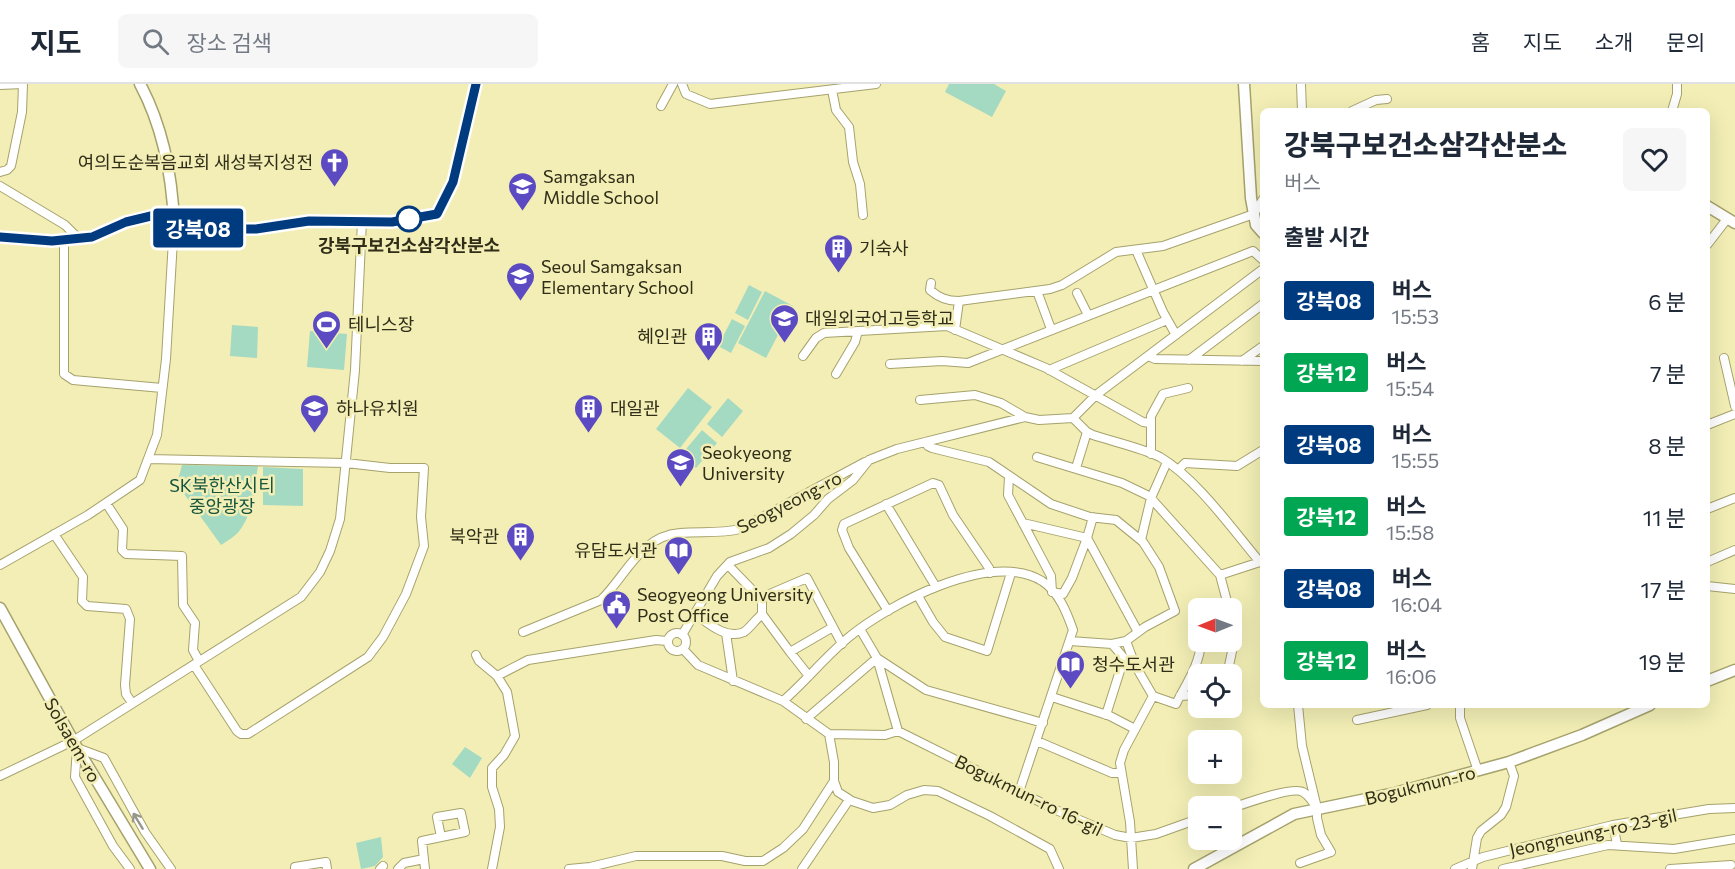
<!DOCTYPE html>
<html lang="ko">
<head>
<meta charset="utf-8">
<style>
  body { margin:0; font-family:Commissioner,"Noto Sans KR",sans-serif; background:#f6f6f7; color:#1f2937; height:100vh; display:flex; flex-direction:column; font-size:22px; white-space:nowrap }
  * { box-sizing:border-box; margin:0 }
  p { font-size:20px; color:#747a83 }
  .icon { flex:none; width:33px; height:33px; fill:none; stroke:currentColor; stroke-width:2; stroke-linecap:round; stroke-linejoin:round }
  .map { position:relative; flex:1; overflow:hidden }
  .sheet { position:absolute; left:1260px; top:24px; width:450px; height:600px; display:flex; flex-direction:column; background:#fff; border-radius:9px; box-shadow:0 6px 24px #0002 }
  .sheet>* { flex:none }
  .badge { padding:0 12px; border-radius:4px; font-size:21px; line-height:39px }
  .needle { width:39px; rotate:269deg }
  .fabs { position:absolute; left:1188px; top:514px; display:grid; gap:12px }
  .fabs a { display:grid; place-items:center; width:54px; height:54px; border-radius:9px; background:#fff; box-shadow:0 6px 24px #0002; font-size:30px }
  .map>.badge { position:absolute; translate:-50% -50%; box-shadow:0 0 0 3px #fff }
  h2 { padding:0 24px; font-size:22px; line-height:54px }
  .round { display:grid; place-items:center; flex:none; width:63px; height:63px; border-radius:9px; background:#f6f6f7 }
  .head { display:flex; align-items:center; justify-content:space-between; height:102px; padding:0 24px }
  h1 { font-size:28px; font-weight:800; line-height:45px }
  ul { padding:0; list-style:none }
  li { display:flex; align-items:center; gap:18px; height:72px; padding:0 24px }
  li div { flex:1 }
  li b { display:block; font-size:22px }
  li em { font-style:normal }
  li .badge { min-width:66px; font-weight:700; text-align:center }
  header { display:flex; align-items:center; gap:36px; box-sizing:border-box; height:84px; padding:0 30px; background:#fff; border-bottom:2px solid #e0e1e3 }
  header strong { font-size:28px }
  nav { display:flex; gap:33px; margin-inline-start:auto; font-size:21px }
  .search { width:420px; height:54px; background:#f6f6f7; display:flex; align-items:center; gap:15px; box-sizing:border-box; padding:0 21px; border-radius:9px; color:#747a83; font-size:22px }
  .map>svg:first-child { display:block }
  .green { fill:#a5dac2 }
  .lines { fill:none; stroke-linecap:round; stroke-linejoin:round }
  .street-casing { stroke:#a6a26c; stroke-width:10 }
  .secondary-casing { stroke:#a6a26c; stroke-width:13 }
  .street { stroke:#fff; stroke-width:8 }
  .secondary { stroke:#fff; stroke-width:10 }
  .oneway { stroke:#98968c }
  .line-casing { stroke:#fff; stroke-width:14 }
  .line { stroke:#003b80; stroke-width:9 }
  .stop-dot { fill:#fff; stroke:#003b80; stroke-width:3 }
  .labels { text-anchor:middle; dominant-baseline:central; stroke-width:5; stroke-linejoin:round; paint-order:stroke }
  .poi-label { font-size:18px; fill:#302e18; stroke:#f2eeb5; text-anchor:start }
  .stop-label { font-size:18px; font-weight:bold; fill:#302e18; stroke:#f2eeb5 }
  .park-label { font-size:18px; fill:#15553e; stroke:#f2eeb5 }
  .street-label { font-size:18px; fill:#302e18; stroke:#f2eeb5 }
</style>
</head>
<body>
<header>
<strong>지도</strong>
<div class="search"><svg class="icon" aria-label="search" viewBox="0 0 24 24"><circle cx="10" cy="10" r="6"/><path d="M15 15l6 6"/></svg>장소 검색</div>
<nav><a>홈</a><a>지도</a><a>소개</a><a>문의</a></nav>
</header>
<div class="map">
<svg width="1735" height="785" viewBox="0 0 1735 785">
  <rect width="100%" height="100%" fill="#f2eeb5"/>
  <path class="green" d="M949 0H994L1006 7 992 33 945 8Z
    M749 201 762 208 748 236 735 229Z
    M765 207 793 222 766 274 738 259Z
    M732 235 745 242 731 269 718 262Z
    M232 241 258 243 257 274 230 272Z
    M310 247 347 250 344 286 307 283Z
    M688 304 712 323 680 364 656 345Z
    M728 314 743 327 722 353 707 340Z
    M702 346 717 359 696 384 681 371Z
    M182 381 258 382C255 402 253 429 240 446 236 452 227 457 221 461L177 400Z
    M263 383 303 385V422L263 421Z
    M465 663 482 674 470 694 452 680Z
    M381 753 383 773 375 782 361 785 356 759Z"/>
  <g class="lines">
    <defs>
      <path id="street" d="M682 0 686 10 710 20 876 0
        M1301 0 1302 27
        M0 1 23 0
        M832 6 836 26 849 43 853 78 860 100 863 131
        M661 22 673 0
        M1352 27 1376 16 1387 15
        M1672 27 1677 10V0
        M0 88 7 86 11 82 22 28 23 0
        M0 102 65 141 78 154
        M64 156V290L73 296 162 304
        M1707 161 1727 135
        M1136 166 1163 228 1176 251
        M931 199 930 206C939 214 947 217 959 217
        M1037 207 1051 245
        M1077 209 1088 231
        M955 246 959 217 1050 205 1062 201 1116 168 1163 162 1254 130 1263 115
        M803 272 816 254 824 249 947 242 1046 284 1143 338 1150 339
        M1148 272 1155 275 1263 277
        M1724 274 1735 322
        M1189 276 1263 220
        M1242 277 1263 262
        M890 280 942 277 968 279 1253 167 1263 176
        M1049 286 1167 236
        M836 290 855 258 858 247
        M920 316 975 311 1001 319 1025 333
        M1073 334 1087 348 1093 351C1111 357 1145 365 1160 373 1197 395 1232 445 1260 478L1263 479
        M1707 341 1735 330
        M925 358 928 362 932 364 989 378 1051 420 1090 433 1116 436 1143 458 1159 483 1175 527 1145 543 1126 557 1112 560
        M1151 370V332L1163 310 1188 304
        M1037 373 1122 399 1149 412 1220 491 1229 525
        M148 375 346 379 390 384H424L421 433 424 462 406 510 383 553 368 573 248 650H241L237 647 194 581
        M1076 384 1087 348
        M1178 386 1185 379 1237 382 1263 366
        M1009 393 1008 411 1051 492 1052 508 1063 510 1072 494 1087 454 1023 439
        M106 419 123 445 122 466 126 470 182 472 183 521 195 539 193 566 199 577
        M886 420 936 503
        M1707 425 1735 414
        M1093 433 1087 454 1138 548
        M54 450 83 493 82 517 87 522 126 525 130 535 125 601 126 610 132 619
        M1141 456 1151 414 1167 378
        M1707 478 1735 466
        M0 481 88 431 140 396 157 351 166 275 174 139
        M728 481 762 516
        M1220 491 1260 478
        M1707 502 1735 505
        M918 512 933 538 945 553 987 567 1011 489
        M888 527 849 464 842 446 844 440 933 399 939 401 953 431 989 484 990 489
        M694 529C708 539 726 556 744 548 750 544 756 535 762 530
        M833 543 790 568 762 530V516L765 512 807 494 842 560
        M860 545 877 574 898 647 1056 726 1115 751 1131 754 1156 750 1198 735
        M523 548 601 516C626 492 640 452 680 449 700 447 720 450 740 445L865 378
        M668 558a9 9 0 1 1 18 0a9 9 0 1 1-18 0Z
        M726 549 733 597
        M682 551 717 492 730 478 769 464 791 450 814 431 828 415 853 396 869 376 897 365 1025 333 1039 336 1073 334 1096 311 1263 185
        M1070 557 1112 560 1124 574 1134 579
        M1126 557 1135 581 1153 612 1176 620C1186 600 1200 580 1201 558
        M683 565 698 581 783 617 829 650 885 651 898 647
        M790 568 809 592
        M476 571 479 577 497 592
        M1227 591 1234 558 1232 535
        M1180 612 1198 611
        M1052 613 1110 632 1135 645
        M783 617C806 597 825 573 849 553 889 520 991 466 1042 497 1059 508 1067 529 1073 546L1019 708
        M1298 621 1302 662 1317 724V734L1321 751 1331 768 1300 779
        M1460 621V634L1478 687
        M1106 631 1124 574
        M806 635 877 574 926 606 1043 639
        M1357 636 1427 621
        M1037 657 1112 689H1121
        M0 692 73 657 301 513 320 488 330 467 340 435 355 286 362 137
        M834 697 838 708 852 717 873 724 890 721 907 711 924 706 938 707 990 732 1050 765 1059 785
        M1232 724C1244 720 1293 702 1303 708 1308 711 1313 718 1316 723
        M1613 741 1617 760
        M130 785 113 762 75 693 77 664 104 674 145 748 171 785
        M295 785V783L326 778 327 785
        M380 785 383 782
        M398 785 404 779 424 775
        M425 785 422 757 465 748 461 729 437 733 441 753
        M492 785 500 743 499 725 492 703V684L504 671 515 652 507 608 497 592 528 576 656 556 667 557
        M569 785 590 783 636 772H722L745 777H763L783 764 803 745 834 697V678L829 650
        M802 785 849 716
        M1133 785 1130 738 1120 679 1124 666 1153 612
        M1455 785 1483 773 1613 741 1709 725 1735 724
        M1472 785 1477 754 1481 747 1501 731 1506 723 1514 692 1509 678
        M1503 785 1608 761 1674 765 1735 755
        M1670 785 1731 781"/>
      <path id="secondary" d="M140 0C163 43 172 91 174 139
        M1244 0 1251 114 1256 141 1263 149
        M1707 122 1735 139
        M0 153 52 157 91 153 126 138 151 132 174 139 204 145H256L309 137 392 138 437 130 453 98 476 0
        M0 524 77 664 150 785
        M1707 597 1735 586
        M1194 785 1294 730 1395 709 1509 678 1582 651 1650 621"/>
    </defs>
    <use href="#street" class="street-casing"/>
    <use href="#secondary" class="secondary-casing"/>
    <use href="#street" class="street"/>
    <use href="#secondary" class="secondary"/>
  </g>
  <defs><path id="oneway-shaft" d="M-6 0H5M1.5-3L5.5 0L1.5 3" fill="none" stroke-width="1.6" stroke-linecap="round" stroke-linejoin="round" transform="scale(1.5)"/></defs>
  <use class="oneway" href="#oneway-shaft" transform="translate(138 737) rotate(-121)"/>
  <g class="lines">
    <defs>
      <path id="line" d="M0 153 52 157 92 153 126 138 151 132 174 140 204 145H256L309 137 392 138 437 130 453 98 476 0"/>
    </defs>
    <use href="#line" class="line-casing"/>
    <use href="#line" class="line"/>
  </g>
  <defs>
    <symbol id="church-pin" viewBox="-11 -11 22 30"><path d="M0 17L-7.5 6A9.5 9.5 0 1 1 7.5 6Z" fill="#5c4ac2" stroke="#f2eeb5"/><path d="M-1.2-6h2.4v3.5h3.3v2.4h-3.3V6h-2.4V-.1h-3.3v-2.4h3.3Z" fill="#fff"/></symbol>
    <symbol id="school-pin" viewBox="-11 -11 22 30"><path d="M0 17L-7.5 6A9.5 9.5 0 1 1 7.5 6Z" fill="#5c4ac2" stroke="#f2eeb5"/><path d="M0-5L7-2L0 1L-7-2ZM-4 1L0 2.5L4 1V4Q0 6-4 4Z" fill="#fff"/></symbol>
    <symbol id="building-pin" viewBox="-11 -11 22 30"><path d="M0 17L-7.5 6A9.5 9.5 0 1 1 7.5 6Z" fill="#5c4ac2" stroke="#f2eeb5"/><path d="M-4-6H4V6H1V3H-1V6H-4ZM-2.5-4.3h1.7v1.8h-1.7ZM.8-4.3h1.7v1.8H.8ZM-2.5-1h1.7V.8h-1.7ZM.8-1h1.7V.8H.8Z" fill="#fff"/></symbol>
    <symbol id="stadium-pin" viewBox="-11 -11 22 30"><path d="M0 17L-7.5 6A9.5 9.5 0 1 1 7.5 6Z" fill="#5c4ac2" stroke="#f2eeb5"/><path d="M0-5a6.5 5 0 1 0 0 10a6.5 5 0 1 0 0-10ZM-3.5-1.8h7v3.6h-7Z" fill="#fff"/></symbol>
    <symbol id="university-pin" viewBox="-11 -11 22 30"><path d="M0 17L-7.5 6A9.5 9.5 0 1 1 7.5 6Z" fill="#5c4ac2" stroke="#f2eeb5"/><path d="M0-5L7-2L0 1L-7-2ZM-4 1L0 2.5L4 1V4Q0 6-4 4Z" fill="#fff"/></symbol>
    <symbol id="library-pin" viewBox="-11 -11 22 30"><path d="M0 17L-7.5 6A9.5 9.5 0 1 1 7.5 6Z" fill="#5c4ac2" stroke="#f2eeb5"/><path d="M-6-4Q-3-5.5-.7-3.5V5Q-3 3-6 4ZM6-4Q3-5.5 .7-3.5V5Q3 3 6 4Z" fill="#fff"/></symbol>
    <symbol id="civic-pin" viewBox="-11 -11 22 30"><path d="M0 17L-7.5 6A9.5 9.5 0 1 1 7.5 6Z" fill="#5c4ac2" stroke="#f2eeb5"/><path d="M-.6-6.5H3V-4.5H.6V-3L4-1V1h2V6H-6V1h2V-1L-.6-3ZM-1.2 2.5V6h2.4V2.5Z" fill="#fff"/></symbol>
  </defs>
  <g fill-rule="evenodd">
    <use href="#church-pin" x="318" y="62" width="33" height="45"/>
    <use href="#school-pin" x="506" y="86" width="33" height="45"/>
    <use href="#building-pin" x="822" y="148" width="33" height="45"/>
    <use href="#school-pin" x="504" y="176" width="33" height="45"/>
    <use href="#school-pin" x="768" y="218" width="33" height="45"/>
    <use href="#stadium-pin" x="310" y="224" width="33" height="45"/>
    <use href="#building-pin" x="692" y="236" width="33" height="45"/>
    <use href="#school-pin" x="298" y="308" width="33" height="45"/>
    <use href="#building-pin" x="572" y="308" width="33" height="45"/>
    <use href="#university-pin" x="664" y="362" width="33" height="45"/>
    <use href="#building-pin" x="504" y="436" width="33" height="45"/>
    <use href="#library-pin" x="662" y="450" width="33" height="45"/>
    <use href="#civic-pin" x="600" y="504" width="33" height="45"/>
    <use href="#library-pin" x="1054" y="564" width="33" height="45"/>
  </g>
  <circle class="stop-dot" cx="409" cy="135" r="12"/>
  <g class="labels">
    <g class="poi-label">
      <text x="313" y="78" text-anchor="end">여의도순복음교회 새성북지성전</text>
      <text x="543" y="92">Samgaksan<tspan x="543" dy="21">Middle School</tspan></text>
      <text x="859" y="164">기숙사</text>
      <text x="541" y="182">Seoul Samgaksan<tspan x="541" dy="21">Elementary School</tspan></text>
      <text x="805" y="234">대일외국어고등학교</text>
      <text x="348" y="240">테니스장</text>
      <text x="687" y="252" text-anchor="end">혜인관</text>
      <text x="336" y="324">하나유치원</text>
      <text x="610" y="324">대일관</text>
      <text x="702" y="368">Seokyeong<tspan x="702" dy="21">University</tspan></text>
      <text x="499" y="452" text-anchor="end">북악관</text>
      <text x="657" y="466" text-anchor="end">유담도서관</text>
      <text x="637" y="510">Seogyeong University<tspan x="637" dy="21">Post Office</tspan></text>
      <text x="1092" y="580">청수도서관</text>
    </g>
    <g class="stop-label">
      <text x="409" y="161">강북구보건소삼각산분소</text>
    </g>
    <g class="park-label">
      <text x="222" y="401">SK북한산시티<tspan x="222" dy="21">중앙광장</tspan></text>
    </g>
    <g class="street-label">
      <text transform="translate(789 418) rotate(-27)">Seogyeong-ro</text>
      <text transform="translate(73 656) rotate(60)">Solsaem-ro</text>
      <text transform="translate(1420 701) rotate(-14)">Bogukmun-ro</text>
      <text transform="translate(1029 711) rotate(26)">Bogukmun-ro 16-gil</text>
      <text transform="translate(1593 748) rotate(-12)">Jeongneung-ro 23-gil</text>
    </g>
  </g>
</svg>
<div class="fabs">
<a><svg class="needle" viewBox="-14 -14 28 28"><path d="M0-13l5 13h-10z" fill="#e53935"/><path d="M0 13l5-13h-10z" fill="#747a83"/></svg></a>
<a><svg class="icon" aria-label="locate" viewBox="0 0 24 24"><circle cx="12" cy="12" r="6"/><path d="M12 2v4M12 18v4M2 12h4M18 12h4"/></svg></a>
<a>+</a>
<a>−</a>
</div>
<b class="badge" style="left:198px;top:144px;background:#003b80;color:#fff">강북08</b>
<section class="sheet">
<div class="head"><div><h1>강북구보건소삼각산분소</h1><p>버스</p></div><a class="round"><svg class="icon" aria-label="heart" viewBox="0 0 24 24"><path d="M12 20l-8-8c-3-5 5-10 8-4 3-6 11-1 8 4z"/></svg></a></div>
<h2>출발 시간</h2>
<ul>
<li><span class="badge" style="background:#003b80;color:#fff">강북08</span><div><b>버스</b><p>15:53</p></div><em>6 분</em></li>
<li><span class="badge" style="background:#00a651;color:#fff">강북12</span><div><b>버스</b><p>15:54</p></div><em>7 분</em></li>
<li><span class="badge" style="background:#003b80;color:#fff">강북08</span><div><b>버스</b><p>15:55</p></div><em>8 분</em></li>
<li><span class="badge" style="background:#00a651;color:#fff">강북12</span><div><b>버스</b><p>15:58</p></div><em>11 분</em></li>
<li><span class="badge" style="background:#003b80;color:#fff">강북08</span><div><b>버스</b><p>16:04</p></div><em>17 분</em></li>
<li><span class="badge" style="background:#00a651;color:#fff">강북12</span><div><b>버스</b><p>16:06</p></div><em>19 분</em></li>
</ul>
</section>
</div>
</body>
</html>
